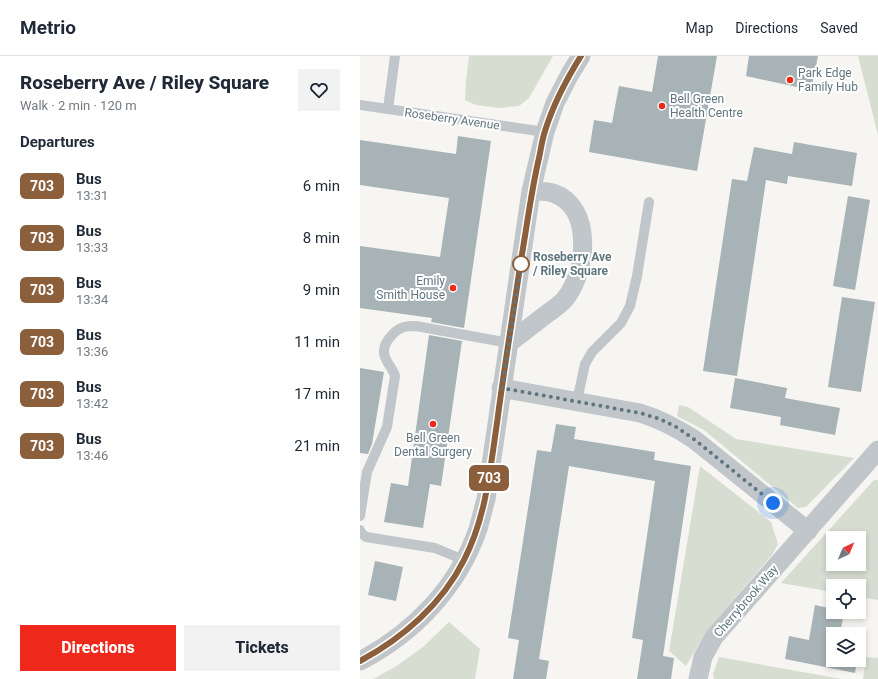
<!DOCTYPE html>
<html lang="en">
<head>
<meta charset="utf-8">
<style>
  body { margin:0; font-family:Roboto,sans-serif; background:#f2f2f3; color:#1f2937; height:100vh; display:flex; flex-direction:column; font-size:15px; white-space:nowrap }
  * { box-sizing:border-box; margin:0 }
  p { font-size:13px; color:#747a83 }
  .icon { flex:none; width:22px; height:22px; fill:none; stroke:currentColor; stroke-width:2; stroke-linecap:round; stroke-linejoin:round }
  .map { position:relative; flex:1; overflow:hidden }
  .drawer { display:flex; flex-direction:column; background:#fff; width:360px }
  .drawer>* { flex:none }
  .badge { padding:0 8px; border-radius:6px; font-size:14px; line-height:26px }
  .needle { width:26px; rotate:44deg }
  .controls { position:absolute; left:466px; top:475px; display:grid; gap:8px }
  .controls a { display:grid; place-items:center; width:40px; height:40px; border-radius:0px; background:#fff; box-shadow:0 2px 6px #0003; font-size:20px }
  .you { position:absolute; width:20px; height:20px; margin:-10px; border:3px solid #fff; border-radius:50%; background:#1a73e8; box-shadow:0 0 0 6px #1a73e833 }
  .map>.badge { position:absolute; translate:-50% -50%; box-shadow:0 0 0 2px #fff }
  h2 { padding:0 20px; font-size:15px; line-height:36px }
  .round { display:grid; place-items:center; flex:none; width:42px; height:42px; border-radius:0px; background:#f2f2f3 }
  .head { display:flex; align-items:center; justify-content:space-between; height:68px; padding:0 20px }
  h1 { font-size:19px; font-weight:800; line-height:30px }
  .button { display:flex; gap:8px; margin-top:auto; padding:8px 20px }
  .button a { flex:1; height:46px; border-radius:0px; background:#ee281a; color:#fff; font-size:16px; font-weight:800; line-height:46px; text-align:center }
  .button a+a { background:#f2f2f3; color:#1f2937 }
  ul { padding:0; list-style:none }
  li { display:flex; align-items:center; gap:12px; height:52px; padding:0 20px }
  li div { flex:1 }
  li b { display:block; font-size:15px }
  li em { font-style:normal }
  li .badge { min-width:44px; font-weight:700; text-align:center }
  header { display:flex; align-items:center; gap:24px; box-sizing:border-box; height:56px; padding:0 20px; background:#fff; border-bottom:1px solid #e0e1e3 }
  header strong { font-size:19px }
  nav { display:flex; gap:22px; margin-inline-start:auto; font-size:14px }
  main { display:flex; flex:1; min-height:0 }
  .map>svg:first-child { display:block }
  .green { fill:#d8ddd2; fill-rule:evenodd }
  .building { fill:#a7b3b6 }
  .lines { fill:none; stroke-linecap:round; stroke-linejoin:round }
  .lane { stroke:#c0c6c9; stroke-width:10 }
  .street { stroke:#c0c6c9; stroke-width:19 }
  .line-casing { stroke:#fff; stroke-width:9 }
  .line { stroke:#8b5e3c; stroke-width:6 }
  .walk { stroke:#5f767f; stroke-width:4; stroke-dasharray:0 7.2 }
  .poi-dot { fill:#ee281a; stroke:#fff; stroke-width:1.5 }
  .stop-dot { fill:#fff; stroke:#8b5e3c; stroke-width:2 }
  .labels { text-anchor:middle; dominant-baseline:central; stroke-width:4; stroke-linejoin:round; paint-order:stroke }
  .poi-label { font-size:12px; fill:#5f767f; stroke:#fff; text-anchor:start }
  .street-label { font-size:12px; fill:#5f767f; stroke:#fff }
  .stop-label { font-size:12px; font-weight:bold; fill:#5f767f; stroke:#fff; text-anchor:start }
</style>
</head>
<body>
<header>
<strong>Metrio</strong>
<nav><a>Map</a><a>Directions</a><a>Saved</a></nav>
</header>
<main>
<section class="drawer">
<div class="head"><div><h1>Roseberry Ave / Riley Square</h1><p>Walk · 2 min · 120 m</p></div><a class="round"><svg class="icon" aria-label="heart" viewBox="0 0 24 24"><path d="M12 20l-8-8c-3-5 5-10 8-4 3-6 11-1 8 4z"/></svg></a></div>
<h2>Departures</h2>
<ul>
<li><span class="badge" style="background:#8b5e3c;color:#fff">703</span><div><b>Bus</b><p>13:31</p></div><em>6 min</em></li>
<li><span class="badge" style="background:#8b5e3c;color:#fff">703</span><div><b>Bus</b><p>13:33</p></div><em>8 min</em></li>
<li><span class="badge" style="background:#8b5e3c;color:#fff">703</span><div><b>Bus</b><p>13:34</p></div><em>9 min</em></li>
<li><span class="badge" style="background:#8b5e3c;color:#fff">703</span><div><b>Bus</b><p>13:36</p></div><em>11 min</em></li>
<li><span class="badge" style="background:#8b5e3c;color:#fff">703</span><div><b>Bus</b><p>13:42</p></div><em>17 min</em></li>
<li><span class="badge" style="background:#8b5e3c;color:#fff">703</span><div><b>Bus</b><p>13:46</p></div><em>21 min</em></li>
</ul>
<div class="button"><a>Directions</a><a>Tickets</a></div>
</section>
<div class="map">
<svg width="518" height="623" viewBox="0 0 518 623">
  <rect width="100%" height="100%" fill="#f6f5f1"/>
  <path class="green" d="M109 0H193L169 42 159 50 139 52 116 49 105 44 106 25Z
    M498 0H518V79Z
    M319 349 328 351 376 383 494 402 446 451 438 452 344 374 317 360Z
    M340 410 411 466 418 488 412 499 346 576 326 610 309 595Z
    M514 424H518V544L499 541V530H473V536L421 527ZM473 482H499V508H473Z
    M89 566 120 593 115 623H13L35 611 63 591Z
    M359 601 482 623H354L353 618Z
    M506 601 518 602V623H503Z"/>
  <path class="building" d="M298 0H357L337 115 229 96 234 64 252 67 259 30 292 36Z
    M389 0H458L451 34 386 20Z
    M98 80 131 85 104 272 71 266 72 262 0 252V190L80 201 89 142 0 129V84L96 98Z
    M434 86 497 97 492 130 428 120 427 128 406 124 377 320 343 315 372 123 387 125 394 91 432 98Z
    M488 140 510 144 495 234 473 230Z
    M482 241 515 246 501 336 468 331Z
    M69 279 102 285 81 430 70 428 63 472 24 466 31 427 48 430Z
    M0 312 24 316 12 388 8 398 0 397Z
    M375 322 427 332 425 342 480 352 475 379 420 369 421 361 370 352Z
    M196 368 216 371 214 383 295 396 294 404 331 410 303 600 314 602 311 623H277L283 584 272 582 295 425 209 410 179 603 189 605 186 623H153L159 584 148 582 177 394 191 396Z
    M15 505 43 511 36 545 8 539Z
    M455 549 473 553V556H484L480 578H473V604H497L495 617 425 603 429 580 449 584Z"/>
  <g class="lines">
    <path class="lane" d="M0 49 185 76
      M28 53 35 0
      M217 345 225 308 232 296 261 267 270 250 277 220 289 146
      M0 460 7 416 27 371 35 320C33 312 25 306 24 297 23 287 34 274 44 271 48 270 52 270 56 270L149 287
      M0 474 1 477 6 481 75 492 104 504"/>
    <path class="street" d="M149 287C162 277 175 267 188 257 193 253 200 249 205 243 227 216 234 151 193 137 187 135 178 135 171 135
      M141 332 280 357C300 363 317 372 335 384L448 475
      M0 605C54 577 98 531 118 473 121 463 123 453 126 443L171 135 185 76 195 47 210 18 221 0
      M338 623 343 601 354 581 518 394"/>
  </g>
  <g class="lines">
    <defs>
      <path id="line" d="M0 605C43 582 82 548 104 504 126 461 130 414 137 367 144 313 153 259 161 204 167 170 171 136 179 102 181 93 182 84 185 75 193 49 206 24 221 0"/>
    </defs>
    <use href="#line" class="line-casing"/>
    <use href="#line" class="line"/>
    <path class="walk" d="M161 208 162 202 142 332 280 357 300 363 318 372 335 384 413 447"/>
  </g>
  <g class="poi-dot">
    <circle cx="430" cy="24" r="4"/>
    <circle cx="302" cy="50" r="4"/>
    <circle cx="93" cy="232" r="4"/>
    <circle cx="73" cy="368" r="4"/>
  </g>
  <circle class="stop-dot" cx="161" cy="208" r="8"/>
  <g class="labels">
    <g class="poi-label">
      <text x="438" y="17">Park Edge<tspan x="438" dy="14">Family Hub</tspan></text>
      <text x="310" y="43">Bell Green<tspan x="310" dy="14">Health Centre</tspan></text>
      <text x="85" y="225" text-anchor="end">Emily<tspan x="85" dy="14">Smith House</tspan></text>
      <text x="73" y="382" text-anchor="middle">Bell Green<tspan x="73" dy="14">Dental Surgery</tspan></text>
    </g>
    <g class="street-label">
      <text transform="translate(92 63) rotate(8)">Roseberry Avenue</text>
      <text transform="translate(386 545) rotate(-49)">Cherrybrook Way</text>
    </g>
    <g class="stop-label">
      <text x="173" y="201">Roseberry Ave<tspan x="173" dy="14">/ Riley Square</tspan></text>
    </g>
  </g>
</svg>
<div class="controls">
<a><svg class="needle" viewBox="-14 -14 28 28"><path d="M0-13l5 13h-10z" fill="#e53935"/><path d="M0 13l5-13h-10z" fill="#747a83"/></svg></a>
<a><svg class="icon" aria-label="locate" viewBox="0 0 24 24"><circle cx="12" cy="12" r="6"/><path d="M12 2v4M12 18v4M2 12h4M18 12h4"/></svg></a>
<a><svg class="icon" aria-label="layers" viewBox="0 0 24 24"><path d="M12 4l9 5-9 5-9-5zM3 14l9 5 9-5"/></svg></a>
</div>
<div class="you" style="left:413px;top:447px"></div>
<b class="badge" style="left:129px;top:422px;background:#8b5e3c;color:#fff">703</b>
</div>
</main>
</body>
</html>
